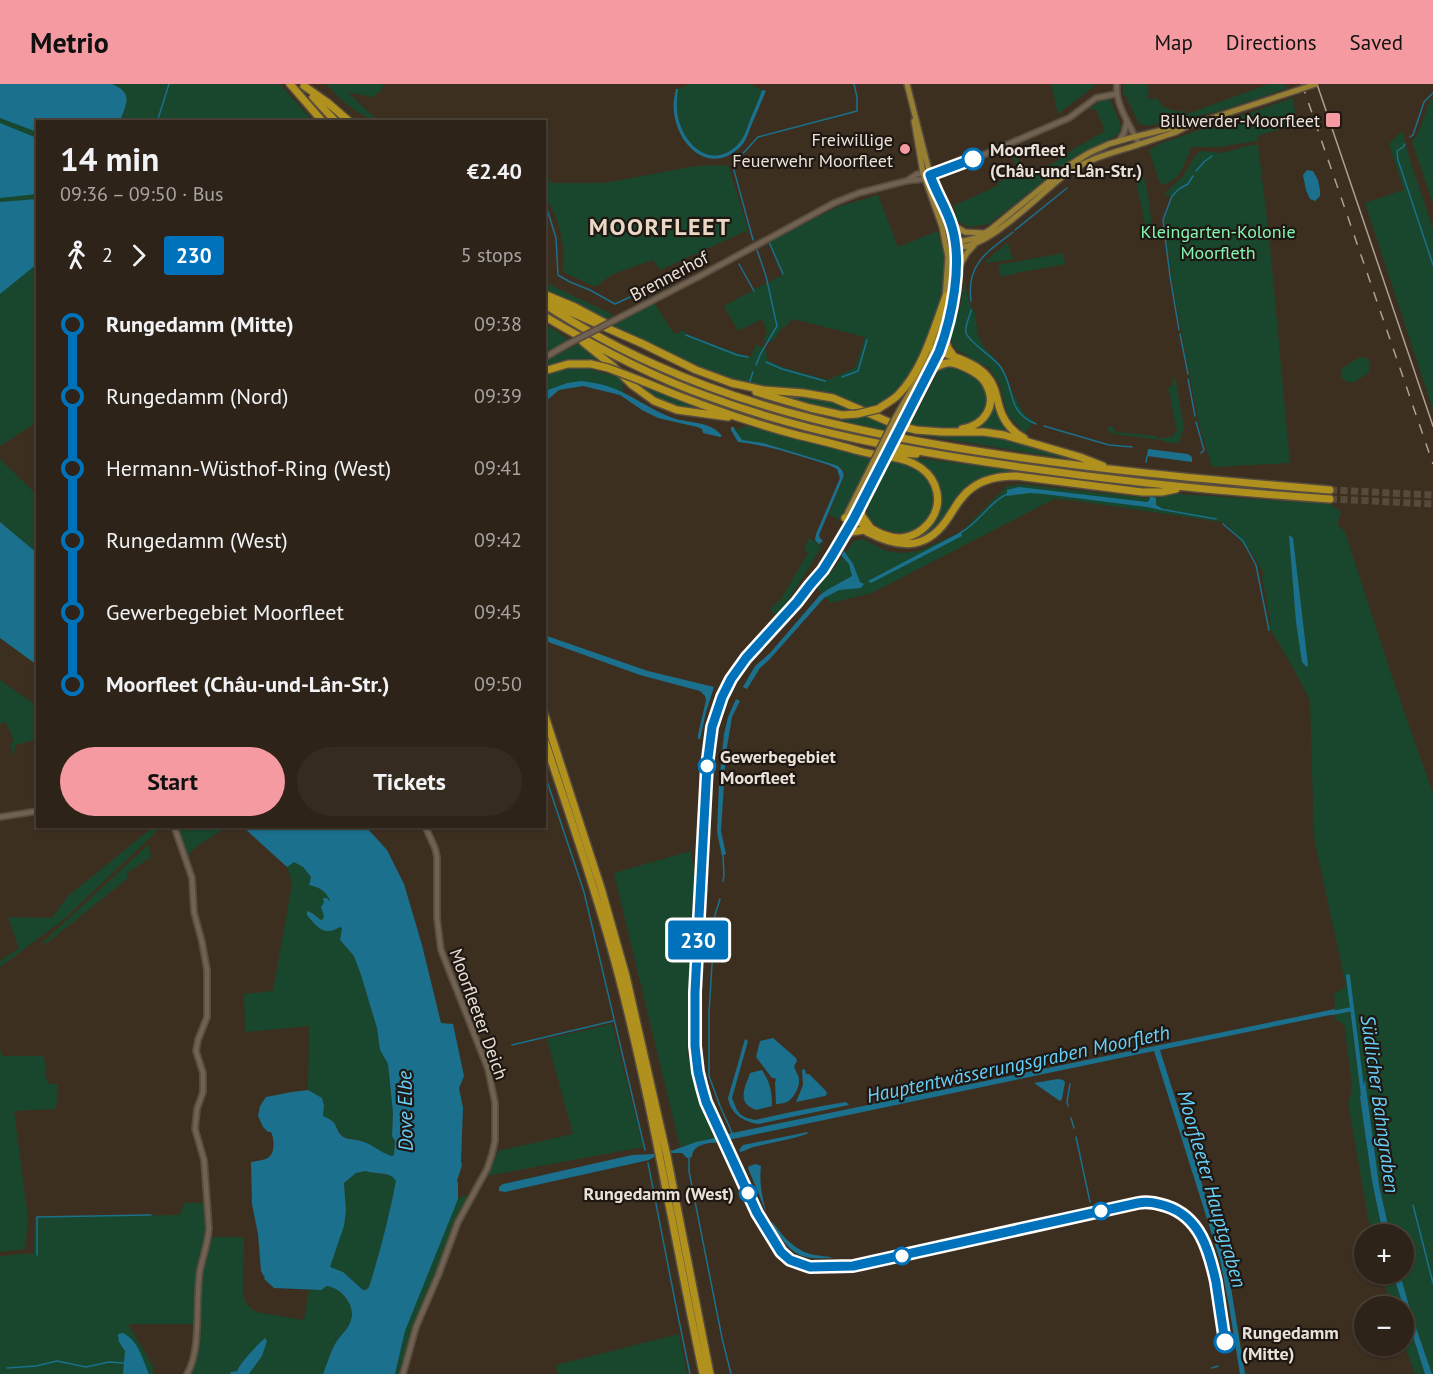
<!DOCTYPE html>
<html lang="en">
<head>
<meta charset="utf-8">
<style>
  body { margin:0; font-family:"PT Sans",sans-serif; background:#362b21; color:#f1f3f6; height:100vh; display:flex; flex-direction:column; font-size:22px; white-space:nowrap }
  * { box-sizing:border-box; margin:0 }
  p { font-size:20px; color:#a7a4a2 }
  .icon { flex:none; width:33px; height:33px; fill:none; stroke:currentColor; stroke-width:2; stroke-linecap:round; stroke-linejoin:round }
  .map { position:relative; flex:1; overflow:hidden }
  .details { position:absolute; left:36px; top:36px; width:510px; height:708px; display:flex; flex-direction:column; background:#2e2318; border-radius:0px; box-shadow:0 2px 4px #0004,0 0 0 2px #494037 }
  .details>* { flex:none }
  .badge { padding:0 12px; border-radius:4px; font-size:21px; line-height:39px }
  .fabs { position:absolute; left:1354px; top:1140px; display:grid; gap:12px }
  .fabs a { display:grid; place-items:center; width:60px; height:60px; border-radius:50%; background:#2e2318; box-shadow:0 2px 4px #0004,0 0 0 2px #494037; font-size:30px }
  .map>.badge { position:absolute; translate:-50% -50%; box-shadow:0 0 0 3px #fff }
  .legs { display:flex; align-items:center; gap:9px; height:66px; padding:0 24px; font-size:20px }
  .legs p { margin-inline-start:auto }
  .head { display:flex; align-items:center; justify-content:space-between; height:102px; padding:0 24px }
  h1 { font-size:33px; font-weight:700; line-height:45px }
  .button { display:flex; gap:12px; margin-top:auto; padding:12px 24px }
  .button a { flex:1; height:69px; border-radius:36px; background:#f49aa0; color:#111; font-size:24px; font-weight:700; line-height:69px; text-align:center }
  .button a+a { background:#362b21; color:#f1f3f6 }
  ul { padding:0 24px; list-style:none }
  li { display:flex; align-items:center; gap:21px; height:72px; font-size:22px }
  li i { display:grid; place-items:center; width:9px; height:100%; margin:0 8px; background:currentColor }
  li i::after { content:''; width:15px; height:15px; margin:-8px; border:4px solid; border-radius:50%; background:#2e2318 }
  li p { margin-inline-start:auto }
  li:first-child i { background:linear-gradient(#0000 50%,currentColor 0) }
  li:last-child i { background:linear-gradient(currentColor 50%,#0000 0) }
  header { display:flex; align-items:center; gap:36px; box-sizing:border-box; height:84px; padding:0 30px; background:#f49aa0; color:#111 }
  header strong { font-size:28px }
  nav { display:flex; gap:33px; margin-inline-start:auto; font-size:21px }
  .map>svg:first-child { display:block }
  .green { fill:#19472d }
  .water { fill:#1a708d; fill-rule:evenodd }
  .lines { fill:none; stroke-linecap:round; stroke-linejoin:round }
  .stream { stroke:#1a708d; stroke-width:1.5 }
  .canal { stroke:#1a708d; stroke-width:4 }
  .highway-tunnel { stroke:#574a3c; stroke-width:7; stroke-dasharray:7 3.5; stroke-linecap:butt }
  .minor-casing { stroke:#574c3f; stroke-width:8 }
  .major-casing { stroke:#574c3f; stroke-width:8 }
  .highway-casing { stroke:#574c3f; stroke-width:10 }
  .minor { stroke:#706151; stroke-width:4.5 }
  .major { stroke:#967e32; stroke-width:5 }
  .highway { stroke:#b0911e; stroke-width:7 }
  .tram { stroke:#aba095; stroke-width:1.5 }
  .rail { stroke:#aba095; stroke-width:1.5; stroke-dasharray:10 10; stroke-linecap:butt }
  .minor-bridge-casing { stroke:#574c3f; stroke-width:8; stroke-linecap:butt }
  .major-bridge-casing { stroke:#574c3f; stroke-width:8; stroke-linecap:butt }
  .highway-bridge-casing { stroke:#574c3f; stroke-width:10; stroke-linecap:butt }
  .minor-bridge { stroke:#706151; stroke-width:4.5 }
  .major-bridge { stroke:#967e32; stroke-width:5 }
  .highway-bridge { stroke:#b0911e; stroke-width:7 }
  .line-1-casing { stroke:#fff; stroke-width:14 }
  .line-1 { stroke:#0072bc; stroke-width:9 }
  .poi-dot { fill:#f49aa0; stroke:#1f1812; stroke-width:2 }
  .stop-1-dot { fill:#fff; stroke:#0072bc; stroke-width:3 }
  .labels { text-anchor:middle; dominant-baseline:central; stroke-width:4.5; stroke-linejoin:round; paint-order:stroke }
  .poi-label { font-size:18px; fill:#eae1d8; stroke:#1f1812; text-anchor:end }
  .stop-label { font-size:18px; font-weight:bold; fill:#eae1d8; stroke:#1f1812; text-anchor:start }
  .park-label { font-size:18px; fill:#83f6b3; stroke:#1f1812 }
  .street-label { font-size:18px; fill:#eae1d8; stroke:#1f1812 }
  .water-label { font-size:20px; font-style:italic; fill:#67d0fa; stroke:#1f1812 }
  .district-label { font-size:24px; font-weight:bold; letter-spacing:1.5px; fill:#ead8c6; stroke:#1f1812 }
</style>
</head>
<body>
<header>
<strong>Metrio</strong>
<nav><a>Map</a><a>Directions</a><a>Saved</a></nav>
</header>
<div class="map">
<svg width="1433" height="1290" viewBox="0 0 1433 1290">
  <rect width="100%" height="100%" fill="#3d2f20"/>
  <path class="green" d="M0 0H280L313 37 38 38 37 338 0 362Z
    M326 0H384L380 8 372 13 347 8 374 33 385 37C363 38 340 15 326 0Z
    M691 0H749L762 6C759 16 754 26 750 36 746 47 744 56 734 64 709 85 683 58 678 33 676 23 677 14 678 5Z
    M1051 0H1097L1058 30Z
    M1124 0H1147L1149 8 1147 9C1147 13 1149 16 1153 16L1154 13 1162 20V22C1170 26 1176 28 1185 27L1187 30 1269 0H1284L1288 4 1226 25 1174 38 1171 37 1148 42 1139 40 1126 12 1123 11Z
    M1293 14C1295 22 1294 29 1297 36L1286 43 1257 52V57L1218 63H1191C1185 79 1181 96 1162 101L1159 97 1149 66 1159 60Z
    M1107 15 1111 17 1121 42 1118 51 1080 70 1069 77 989 140 968 143 956 136V129L953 122 999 101 998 98 1019 88 1011 69V64L1013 62 1024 91 1054 79 1072 66 1105 47 1096 25H1089L1100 17Z
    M1433 15V119L1412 58 1419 47 1430 16Z
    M1402 47 1407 67 1433 145V326L1365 119 1404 106 1389 60Z
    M1251 61H1258L1269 152 1290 379 1212 383 1199 340 1174 208 1164 136 1173 114 1164 110 1183 92 1195 72 1198 69 1202 67 1222 69Z
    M1137 79C1148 94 1150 125 1152 144L1146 145 1134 87Z
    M728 81 748 146 660 186 653 176 613 190 595 203 563 188 564 170 561 149 555 130 545 113V85L550 99H604L696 82Z
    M878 111 898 163 938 147 940 157 943 156C948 197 937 239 918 276 912 288 905 301 895 310 887 318 877 322 867 326 846 315 826 308 802 306 786 305 767 306 751 302 703 289 658 263 612 241L654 219 674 250 685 246 686 250 737 269 751 273 756 261 766 264 767 276 783 283 827 296 855 284 865 253 793 235 780 247 772 258 763 257 767 247 762 235 738 247 724 222 782 191 774 168 768 158 837 123Z
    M1008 158 1011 172H1013V175L986 179V177Z
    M1063 169 1065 180 1016 189 1015 190 1001 193 999 183H997L998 181Z
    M964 197 970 220 975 229 978 251 984 263 1002 283 1012 307 1024 330 1034 337 1025 349 1007 330 1000 300 989 284 957 266 952 258V246L961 220Z
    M544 198 614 231 604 236 545 208Z
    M545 240 570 256 545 269Z
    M578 260 605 280C582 274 566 275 545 285V277Z
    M1362 273 1368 275 1370 279 1369 288C1360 295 1349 305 1341 292L1342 285 1358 274Z
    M950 280C960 284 972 288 980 295 984 299 985 303 986 308 991 327 982 338 964 342 945 347 925 344 907 340L911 333 917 328 939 286 943 284 945 281Z
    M568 283 585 284 622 294 623 309 604 301 567 299 545 307V292Z
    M1175 293 1184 344 1179 359H1169L1161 356 1114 350 1108 346 1107 343 1112 342 1114 346 1117 348 1157 352 1158 355 1174 352V349L1177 348 1169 307 1166 306 1172 302 1173 294Z
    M633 298 713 327 678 324 651 312Z
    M766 310 825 314 858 326C825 328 798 318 766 310Z
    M993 310 1014 350 990 345 974 344 983 337Z
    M868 332 887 340 885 346 842 337 845 334H860Z
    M747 342 872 374 840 436 829 430 846 389 839 382 763 359 742 356 734 346Z
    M906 346 993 352 1018 357 1061 369 1064 374 906 349Z
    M902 372 1154 405 1144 406 1018 391 980 397 929 451 909 458 882 453C893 453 905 455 916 453 937 449 935 416 936 399Z
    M0 375 37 411V469L0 438Z
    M889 376C904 376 921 384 929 396 932 400 932 406 933 410 937 428 922 449 903 449 900 449 897 448 894 448 884 446 872 440 866 433L867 431V419Z
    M1021 400 1147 414 1164 409 1330 420 1341 428 1337 440 1345 448 1391 590 1433 710V1290H1432L1412 1232 1400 1190H1404V1150H1390L1379 1101 1365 998 1360 1013 1372 1097 1383 1150H1371L1348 1019 1351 1010 1352 1001 1344 940 1336 936 1334 910 1346 902 1314 754 1310 616 1291 580 1268 541H1271L1262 492 1265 491 1249 464H1246L1228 442 1221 438 1077 417 1054 415 872 509 831 519 817 504 831 488 854 457 863 455 886 467 903 469 919 467 961 448 1007 402Z
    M809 454 822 462 790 514 776 532 770 525 781 515 808 469 804 466Z
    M0 596 37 622V642L34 647 37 651V655L15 661 14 673 10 660 14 658 6 638 0 640Z
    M153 743H161L63 836 0 883V877L19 864 8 833 52 834 67 813Z
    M177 743H227L196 763 187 772Z
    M149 760 151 773 127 789V795L47 859H42Z
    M691 767 694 785 687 968 713 1054 680 1063 614 789Z
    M294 777C305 784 311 790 314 802 322 805 328 809 330 817L324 818 321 823 324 832 323 835 321 836 313 829 307 831 342 844 340 856 354 872 361 891 377 944 380 966 388 980 393 1029 392 1052 395 1057 394 1071 391 1072 382 1069 374 1063 362 1057 344 1053 341 1050 334 1038 323 1032 324 1022 322 1014 308 1006 309 942 245 948 244 910 273 907 292 800 287 783Z
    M612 940 643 1063 487 1092 498 1067 573 1050 547 955Z
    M0 965 2 972H44L47 999 58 1001 56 1025 14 1027 28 1134 25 1165 0 1168Z
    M366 1087C376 1092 391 1087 396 1097 389 1133 380 1168 369 1203L366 1206H363L343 1188 330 1183C340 1153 351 1132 344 1099L356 1089Z
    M468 1111 456 1135 437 1190 413 1243 401 1290H395L405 1247 458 1114Z
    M185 1119H205L206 1153 198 1189 195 1240H128L153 1282V1290H0V1172L22 1170H34L35 1133 179 1131Z
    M213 1153H244L243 1211 247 1221 256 1228 304 1236 309 1205 321 1206 327 1202C340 1204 356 1221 351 1236 349 1245 340 1251 335 1259 330 1269 327 1280 323 1290H249L262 1272 265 1254C257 1261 252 1267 246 1275 242 1280 239 1281 237 1287L231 1288 230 1290H190C204 1263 197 1219 202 1188 203 1176 208 1164 213 1153Z
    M1382 1190H1393L1403 1222H1391Z
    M1404 1225 1425 1290H1415L1404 1260Z
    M679 1250 687 1290H558L556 1281Z"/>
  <path class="water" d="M0 0H112C134 9 126 20 120 37L38 38 37 48 0 34Z
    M676 5H678C677 14 676 23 678 33 683 58 708 85 734 64 744 56 746 47 750 36 754 26 759 16 762 6L766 7C762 16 759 24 755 33 749 44 748 57 738 65 708 91 677 60 674 28 673 21 674 13 676 5Z
    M0 39 37 54V110L0 114Z
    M1307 86 1313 87 1318 96 1320 106V112L1315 117 1310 115 1306 106 1303 91Z
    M37 115V180L0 210V118Z
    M581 297C589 298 597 299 604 301 630 308 650 327 676 335 691 339 712 338 722 352L720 353 703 349 702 345 697 343 658 334 642 326 620 311 583 302 559 306 545 318V307L567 299Z
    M731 343H734L735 346 742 356 763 359 829 379 838 382 842 386 844 390 843 394 819 451 820 454 823 457 819 460 815 456 816 450 840 394 837 385 829 381C799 372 769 361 738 358L731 346Z
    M1148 365 1188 370 1192 373V378L1147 372Z
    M1019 403 1147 418 1149 417 1150 412 1156 414V421L1161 424V426L1147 423 1044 410 1030 409 1007 412V406Z
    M0 438 37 469V526H35L34 528 37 531V581L0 554Z
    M961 448 962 452 871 499 868 497Z
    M1289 451 1293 454 1308 581 1307 583 1302 578 1296 538Z
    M844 467 853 480 860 498 864 500 861 504 839 506 824 514 769 576 760 584 747 605 743 603 755 582 770 569 820 511 827 506 852 492 849 480 841 471Z
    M544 551 648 587 714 603 706 628 700 655H698V651L706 616 705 612 700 607 640 591 551 559 545 556Z
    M736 615 740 617 732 633 726 669 721 747 726 770 722 772 717 748 719 699 724 650 728 633Z
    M243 743H366L387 766 404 800 422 861 441 939 453 940 464 992 459 1004 463 1024 461 1077 462 1081 457 1097 458 1098V1115L405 1247 395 1290H323C327 1280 330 1269 335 1260 340 1251 349 1245 351 1236 356 1221 341 1204 327 1202L321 1206 274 1204 264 1195 265 1194 261 1187 258 1150 252 1120 251 1078C256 1077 267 1076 270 1072 275 1067 274 1054 271 1048H268L263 1043 258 1032 260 1022 266 1013 292 1008 308 1006 322 1014 324 1022 323 1032C339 1038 334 1044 342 1052 347 1056 355 1055 361 1057 372 1060 380 1068 391 1072L394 1071 395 1057 392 1052 393 1029 388 980 380 966 377 944 361 891 354 872 340 856 342 844 340 843C324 853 317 843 307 831V827L312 829 321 836 323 835 324 832 321 823 324 818 323 814H327L329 817H330C326 807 319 803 309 801L311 793 303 783 294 778 287 783ZM366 1087C376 1091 391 1087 396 1097 389 1133 380 1168 369 1203L366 1206H363L343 1188 330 1183 344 1142 346 1126 344 1099 356 1089Z
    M1335 925V930L1160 966 1223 1167 1228 1185 1245 1290H1240L1229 1222 1220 1176 1154 967 733 1055H729L727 1050Z
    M773 954 796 974 797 977 794 982C795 987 799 991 799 996 800 1003 793 1015 787 1018 786 1019 778 1020 776 1020L775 998 776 996 775 994H772L756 973 760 957Z
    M745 955 748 957 732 1014 737 1026 741 1031 747 1034 755 1036C785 1029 816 1023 846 1018L849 1021 759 1040C743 1038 731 1030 728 1014Z
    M802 985 805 986 806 990H809L826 1007 827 1010 825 1012 796 1018 803 1001Z
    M762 986C770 998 772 1007 772 1022L756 1026C736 1019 745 1004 750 989Z
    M1058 995 1063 996 1065 998 1062 1015 1060 1017 1034 999Z
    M1365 996 1379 1101 1390 1150H1383L1372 1097 1360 1013Z
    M808 1048 807 1050C790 1056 772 1058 754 1063 749 1064 746 1067 740 1068L739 1066 743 1061Z
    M715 1054 716 1058C706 1060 693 1060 692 1073L687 1074 682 1069C671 1069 659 1069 649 1076L505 1108 499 1107V1103L503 1100 632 1071 654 1070 671 1067 696 1058Z
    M756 1080 761 1082C759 1100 762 1111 766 1128L748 1084 749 1082Z
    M772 1137C782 1152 795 1167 814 1171 820 1172 827 1172 833 1174 809 1175 796 1175 781 1154 777 1148 773 1143 772 1137Z
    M1393 1190H1400L1412 1232 1432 1290H1425Z
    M123 1249C138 1256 143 1276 149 1290H123L125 1267 119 1258 118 1250Z
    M265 1254 267 1257 262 1272 249 1290H230L231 1288 237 1287C240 1279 257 1261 265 1254Z"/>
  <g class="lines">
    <path class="stream" d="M157 38 169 0
      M1410 53 1413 51 1424 18 1433 9
      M1405 60 1403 63 1397 67 1398 76 1433 181
      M736 77 758 53 857 27V13L854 0
      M732 79 753 156
      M1196 87 1204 78 1212 72
      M544 121 547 125 556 154 558 191 570 198 590 206 615 220 682 189
      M1015 146 1067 104
      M769 158 783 190
      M739 180 754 207
      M971 217C966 180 987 168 1013 148
      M971 226C970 233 964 242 966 249 970 259 992 272 1000 282 1016 304 1005 327 1036 340
      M1179 246 1170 192 1163 136 1172 112 1179 105 1188 100 1193 92
      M1180 250 1188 290
      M686 251 737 271 748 273
      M766 278 782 285 825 297
      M756 281 761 269 777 242 766 192 757 166
      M842 293 858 287 867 256
      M1188 295 1195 332
      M750 297 753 288
      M1196 338 1204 366 1201 369
      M1044 342 1109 361 1132 363
      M1146 378 1147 372
      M1160 425 1216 435
      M1223 440 1243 457 1256 481 1269 546
      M960 449C979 439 989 418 1009 409
      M544 688 584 808 645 1066
      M723 772 724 791 723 797
      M720 815 715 831 709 929V992L720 1022 733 1051
      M512 961 613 937
      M1068 1022 1067 1018 1070 1000
      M1071 1034 1074 1044
      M1076 1053 1090 1118
      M689 1073V1087L722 1254 731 1290
      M648 1079 676 1222 690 1290
      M1413 1121 1433 1199
      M37 1171V1133L151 1131
      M7 1284 36 1282 57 1277 86 1283 109 1278 124 1279
      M1212 1284 1218 1282"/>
    <path class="canal" d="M1348 892 1363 1011
      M1332 929 1352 925
      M713 1057 731 1053"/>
    <path class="highway-tunnel" d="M1330 406 1433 411
      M1330 415 1433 420"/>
    <defs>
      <path id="minor" d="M1117 0C1114 19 1131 43 1139 60
        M1119 57 1124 49 1127 37
        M908 96 917 90 925 89
        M615 236 700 192 834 119 859 109 906 97 924 95 930 91 962 80 1069 34 1096 14 1116 10
        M544 274 568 260
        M0 733 38 727
        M174 742 192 794 194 828 202 858 207 886V933L198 956 196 967 203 989V1008L197 1025 195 1045 204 1076 209 1144C208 1159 203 1172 200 1186 195 1215 202 1266 187 1290
        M403 1290 416 1243 438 1192 458 1138 487 1085 492 1070 495 1057V1019L488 985 441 866 437 834V773L435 764 425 742"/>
      <path id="major" d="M951 140 965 148 983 149
        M955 159 976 154 990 146 1068 82 1089 69 1109 60 1130 54 1175 43 1184 42
        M955 163C987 167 1039 110 1065 91 1086 75 1112 69 1137 61 1150 57 1163 52 1176 48L1188 42 1298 6
        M956 188 967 169 974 161
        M895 334 925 282 933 265 940 244 944 229 948 173 942 143 923 89 914 37
        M903 336 930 286 944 253 952 223 956 171 954 151 951 140 930 91 907 0
        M860 421 882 377
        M845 434 874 376"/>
      <path id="highway" d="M290 0 323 38
        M304 2 327 18 350 38
        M313 13 336 38
        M544 210 575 223 607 240
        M550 219 643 260 696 286 734 300
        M544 220C580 243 617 264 656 281 755 326 863 349 970 366 1089 385 1210 396 1330 406
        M544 232C596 263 650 292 707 312 806 349 909 367 1013 382 1118 397 1224 408 1330 415
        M944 253 948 264 955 274
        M583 258 614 283 632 301 654 317 677 326 728 333
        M933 265C950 272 974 277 987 292 995 301 996 311 999 322 1003 337 1011 347 1024 354
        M930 286C935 284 941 280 947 279 953 278 959 281 964 283 973 287 982 292 986 300 998 322 984 341 962 345
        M544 287 568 280H591
        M642 297C692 318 744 337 797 351 818 356 839 361 859 367 879 373 903 371 921 384 938 396 943 419 931 436 923 447 913 453 900 454 878 454 863 435 845 434
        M731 299 764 306 803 309 833 314 896 341 916 346 942 348H984L1004 351 1080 373 1103 382
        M756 308 810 324 842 331
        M878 325C885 320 892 317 898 311 923 286 934 244 946 212
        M886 368 916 370
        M860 421 862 432 870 443
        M867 448C896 463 924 468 946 437 954 426 960 412 972 404 985 394 1000 392 1016 392L1142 408H1162L1176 405
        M843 454 851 448 864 446
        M544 629 601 804 626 892 667 1072 710 1290
        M544 654C570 734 598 812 619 893 653 1024 675 1158 703 1290"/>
    </defs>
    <use href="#minor" class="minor-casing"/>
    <use href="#major" class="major-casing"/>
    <use href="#highway" class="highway-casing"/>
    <use href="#minor" class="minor"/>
    <use href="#major" class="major"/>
    <use href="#highway" class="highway"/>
    <path class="tram" d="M1317 0 1433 342"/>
    <path class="rail" d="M1302 0 1433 380"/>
    <defs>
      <path id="minor-bridge" d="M568 260 615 236"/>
      <path id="major-bridge" d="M1298 6 1316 0
        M874 376 895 334
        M882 377 903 336"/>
      <path id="highway-bridge" d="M591 280 608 284 642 297
        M842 331 857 330 878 325"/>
    </defs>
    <use href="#minor-bridge" class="minor-bridge-casing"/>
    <use href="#major-bridge" class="major-bridge-casing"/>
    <use href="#highway-bridge" class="highway-bridge-casing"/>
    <use href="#minor-bridge" class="minor-bridge"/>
    <use href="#major-bridge" class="major-bridge"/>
    <use href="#highway-bridge" class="highway-bridge"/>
  </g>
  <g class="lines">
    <defs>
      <path id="line-1" d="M973 75 930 91C936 109 947 125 952 143 963 180 952 233 939 268L853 436 833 470 823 486 810 501 797 518 746 574 731 595 722 613 712 643 707 682 695 908V962L698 988 702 1004 706 1018 757 1129 781 1168 790 1176 810 1183 853 1182 1138 1119C1148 1117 1156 1119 1166 1122 1200 1133 1209 1166 1216 1198 1219 1218 1222 1238 1225 1258"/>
    </defs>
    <use href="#line-1" class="line-1-casing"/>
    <use href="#line-1" class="line-1"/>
  </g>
  <g class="poi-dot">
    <rect x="1325" y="28" width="16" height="16" rx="3"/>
    <circle cx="905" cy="65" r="6"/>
  </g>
  <g class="stop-1-dot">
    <circle cx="973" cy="75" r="10"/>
    <circle cx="707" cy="682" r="8"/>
    <circle cx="748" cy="1109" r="8"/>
    <circle cx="1101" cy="1127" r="8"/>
    <circle cx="902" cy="1172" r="8"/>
    <circle cx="1225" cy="1258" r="10"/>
  </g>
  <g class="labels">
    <g class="poi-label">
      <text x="1320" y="36">Billwerder-Moorfleet</text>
      <text x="893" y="55">Freiwillige<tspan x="893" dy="21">Feuerwehr Moorfleet</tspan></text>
    </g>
    <g class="stop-label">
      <text x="990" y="65">Moorfleet<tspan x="990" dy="21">(Châu-und-Lân-Str.)</tspan></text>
      <text x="720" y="672">Gewerbegebiet<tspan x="720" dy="21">Moorfleet</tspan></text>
      <text x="734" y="1109" text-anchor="end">Rungedamm (West)</text>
      <text x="1242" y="1248">Rungedamm<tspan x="1242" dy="21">(Mitte)</tspan></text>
    </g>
    <g class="park-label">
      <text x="1218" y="147">Kleingarten-Kolonie<tspan x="1218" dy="21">Moorfleth</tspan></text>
    </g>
    <g class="street-label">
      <text transform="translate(669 192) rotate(-28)">Brennerhof</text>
      <text transform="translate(479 930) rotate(70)">Moorfleeter Deich</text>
    </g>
    <g class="water-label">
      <text transform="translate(1018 980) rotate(-12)">Hauptentwässerungsgraben Moorfleth</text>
      <text transform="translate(1380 1020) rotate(82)">Südlicher Bahngraben</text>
      <text transform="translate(405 1027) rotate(-91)">Dove Elbe</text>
      <text transform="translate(1212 1105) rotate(74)">Moorfleeter Hauptgraben</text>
    </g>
    <g class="district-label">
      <text x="660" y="142">MOORFLEET</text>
    </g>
  </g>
</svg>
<div class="fabs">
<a>+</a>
<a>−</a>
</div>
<b class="badge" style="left:698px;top:856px;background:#0072bc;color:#fff">230</b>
<section class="details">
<div class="head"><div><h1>14 min</h1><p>09:36 – 09:50 · Bus</p></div><b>€2.40</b></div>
<div class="legs"><svg class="icon" aria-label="walk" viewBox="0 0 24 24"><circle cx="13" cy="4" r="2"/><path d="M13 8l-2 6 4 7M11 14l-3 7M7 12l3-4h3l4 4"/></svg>2<svg class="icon" aria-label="forward" viewBox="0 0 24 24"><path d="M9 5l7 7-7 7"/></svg><b class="badge" style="background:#0072bc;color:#fff">230</b><p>5 stops</p></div>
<ul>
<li><i style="color:#0072bc"></i><b>Rungedamm (Mitte)</b><p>09:38</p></li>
<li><i style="color:#0072bc"></i><span>Rungedamm (Nord)</span><p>09:39</p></li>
<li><i style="color:#0072bc"></i><span>Hermann-Wüsthof-Ring (West)</span><p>09:41</p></li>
<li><i style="color:#0072bc"></i><span>Rungedamm (West)</span><p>09:42</p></li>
<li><i style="color:#0072bc"></i><span>Gewerbegebiet Moorfleet</span><p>09:45</p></li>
<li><i style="color:#0072bc"></i><b>Moorfleet (Châu-und-Lân-Str.)</b><p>09:50</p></li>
</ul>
<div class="button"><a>Start</a><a>Tickets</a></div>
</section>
</div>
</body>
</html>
